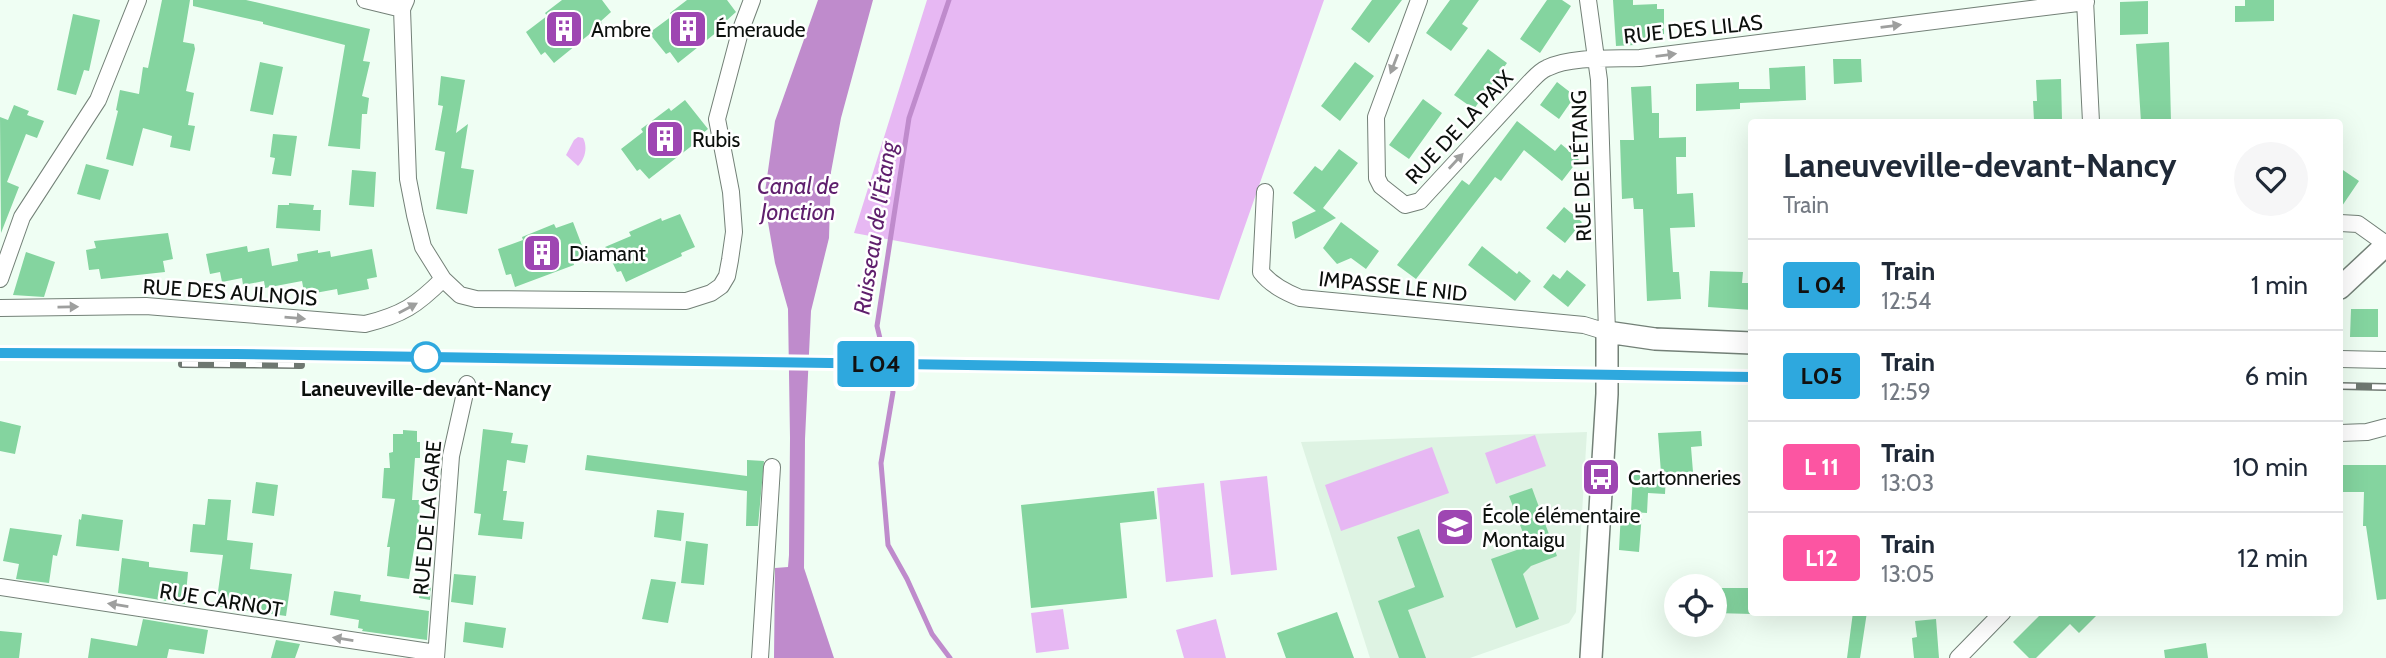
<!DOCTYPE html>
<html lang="fr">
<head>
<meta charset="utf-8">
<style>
  body { margin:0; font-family:Cabin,sans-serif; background:#f6f6f7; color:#1f2937; height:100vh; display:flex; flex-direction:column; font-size:26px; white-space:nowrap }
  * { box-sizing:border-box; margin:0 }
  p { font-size:23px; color:#747a83 }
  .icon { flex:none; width:38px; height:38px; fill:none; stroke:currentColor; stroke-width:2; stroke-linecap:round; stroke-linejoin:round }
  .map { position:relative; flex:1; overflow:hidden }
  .drawer { position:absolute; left:1748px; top:119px; width:595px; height:497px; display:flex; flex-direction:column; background:#fff; border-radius:7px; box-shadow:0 7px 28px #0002 }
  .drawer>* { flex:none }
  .badge { padding:0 14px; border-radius:5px; font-size:24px; line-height:46px }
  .buttons { position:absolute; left:1664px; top:574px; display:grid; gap:14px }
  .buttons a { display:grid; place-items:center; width:63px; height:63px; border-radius:50%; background:#fff; box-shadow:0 7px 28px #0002; font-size:35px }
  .map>.badge { position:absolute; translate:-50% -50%; box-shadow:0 0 0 4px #fff }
  .round { display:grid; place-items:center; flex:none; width:74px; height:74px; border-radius:37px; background:#f6f6f7 }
  .headline { display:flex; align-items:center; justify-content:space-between; height:119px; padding:0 35px }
  h1 { font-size:33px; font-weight:800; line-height:52px }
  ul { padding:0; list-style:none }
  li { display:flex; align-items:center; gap:21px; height:91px; padding:0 35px; border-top:2px solid #e0e1e3 }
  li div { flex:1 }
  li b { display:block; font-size:26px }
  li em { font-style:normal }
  li .badge { min-width:77px; font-weight:700; text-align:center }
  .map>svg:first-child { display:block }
  .built { fill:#def3e3 }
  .green { fill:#e7b8f3 }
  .water { fill:#bf8bcc }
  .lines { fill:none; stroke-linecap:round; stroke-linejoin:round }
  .stream { stroke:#bf8bcc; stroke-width:5 }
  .building { fill:#84d49f }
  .minor-casing { stroke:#738077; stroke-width:18 }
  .tertiary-casing { stroke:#738077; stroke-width:24 }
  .minor { stroke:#fff; stroke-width:16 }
  .tertiary { stroke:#fff; stroke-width:21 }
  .rail-casing { stroke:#6e7770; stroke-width:8 }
  .rail { stroke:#fff; stroke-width:5; stroke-dasharray:16; stroke-linecap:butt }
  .oneway { fill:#9e9f9e }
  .line-casing { stroke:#fff; stroke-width:16 }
  .line { stroke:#2ea8de; stroke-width:10 }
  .stop-dot { fill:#fff; stroke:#2ea8de; stroke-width:3.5 }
  .labels { text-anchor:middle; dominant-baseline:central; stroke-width:5; stroke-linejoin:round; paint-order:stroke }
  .poi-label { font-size:21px; fill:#0c100d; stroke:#fff; text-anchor:start }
  .street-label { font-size:21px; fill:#0c100d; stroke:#fff }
  .stop-label { font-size:21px; font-weight:bold; fill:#0c100d; stroke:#fff }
  .water-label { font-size:23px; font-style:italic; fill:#5f1f6d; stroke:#fff }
</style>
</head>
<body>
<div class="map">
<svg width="2386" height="658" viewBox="0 0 2386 658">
  <rect width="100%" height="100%" fill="#effef3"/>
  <path class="built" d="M1587 432 1576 612 1569 623 1470 658H1370L1301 442Z"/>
  <path class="green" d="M927 0H1324L1219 300 854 233Z
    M578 137 583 138C588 147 585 159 578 166L566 155 574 140Z
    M1535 435 1546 466 1496 484 1485 453Z
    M1432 447 1449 493 1341 531 1325 485Z
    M1267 476 1277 570 1231 575 1220 481Z
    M1204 483 1213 577 1166 582 1157 488Z
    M1063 609 1069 649 1036 653 1031 613Z
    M1216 619 1226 658H1184L1176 630Z"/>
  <path class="water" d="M818 0H873L841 118 831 172 829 238 811 311 805 439 804 568 834 658H774L775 568 788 567 789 555 790 438 788 309 775 263 764 199 775 121Z"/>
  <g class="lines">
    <path class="stream" d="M949 0 909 118 877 326 893 392 881 463 888 545 907 579 932 634 950 658"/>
  </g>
  <path class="building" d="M162 0H190L183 42 194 44 195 49 186 91 194 93 188 125 195 126 190 151 170 147 172 136 143 128 133 166 106 159 118 111 116 110 120 90 139 94 143 67 148 68Z
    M193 0H246L370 29 363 61 370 62 362 96 369 98 367 114H362L360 149 328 146 345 45 263 24V22L193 6Z
    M562 0H602L611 12 601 21 602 24 554 63 545 52 541 55 526 32 547 16 545 13Z
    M687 0H727L736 12 726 21 727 24 678 63 670 52 666 54 649 33 672 16 670 13Z
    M1372 0H1402L1369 43 1351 29Z
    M1450 0H1479L1462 24 1468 28 1451 51 1426 33Z
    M1547 0H1562L1571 6 1540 53 1520 39Z
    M1613 0H1633V5L1657 4V9H1664V34H1658V38H1635V45L1616 46Z
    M2245 0H2274V21L2235 22V6H2245Z
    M2148 1V34L2120 35V2Z
    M73 14 100 20 89 71 84 70 76 95 57 90Z
    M2169 42 2171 122H2141L2136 44Z
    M1488 49 1507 63 1474 109 1454 95Z
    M1833 59H1861L1862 82 1834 84Z
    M260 62 283 67 273 115 250 111Z
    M1355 62 1374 76 1340 121 1321 106Z
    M1805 66 1806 100 1740 103V109L1696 111V84L1739 82V89H1770L1769 68Z
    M441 76 465 80 456 133 468 124 461 168 474 170 467 214 436 209 445 152 435 150 443 106 438 105Z
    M2061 79 2062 120 2034 121 2033 101H2037L2036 80Z
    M1557 82 1575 96 1559 119 1540 105Z
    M1651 86 1652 113H1659V138L1686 137V157H1676L1677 194 1693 193 1695 227 1670 228 1673 272H1679L1681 299 1647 301 1643 209H1634L1633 198 1622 199 1620 140H1634L1631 87Z
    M1423 99 1442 113 1409 159 1389 145Z
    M685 100 708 129 697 138 698 141 649 179 640 169 637 171 621 149 643 132 641 129 669 108 671 111Z
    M14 105 29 111 27 115 44 121 37 138 26 134 7 182 19 187 1 233 0 117 8 120Z
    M1517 121 1555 151 1561 144 1579 159 1562 181 1524 150 1501 181 1495 177 1416 279 1397 265 1462 180 1469 185Z
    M273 134 297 136 291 176 272 174 275 158 270 157Z
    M1339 149 1358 163 1323 208 1336 218 1295 239 1292 222 1316 211 1293 193 1315 166 1322 171Z
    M86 164 109 170 100 200 77 194Z
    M2340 168 2359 181 2340 209Z
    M352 170 376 172 374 207 349 205Z
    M289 203 314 205 313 210H321L320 231 276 228 278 205H289Z
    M1564 207 1582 222 1565 243 1546 228Z
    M680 214 695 247 681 253 682 256 626 282 621 271 617 272 605 247 631 236 629 232 661 218 662 221Z
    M573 222 586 256 573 261 574 265 515 287 511 274 506 275 498 249 523 240 522 237 554 224 556 228Z
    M1341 222 1379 251 1366 269 1351 258 1337 264 1323 248Z
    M168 233 173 259 163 261 165 272 101 279 99 269 89 270 86 250 96 248 94 241Z
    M247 246 248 252 269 248 272 266 298 261 297 254 318 250V253L330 251 331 257 372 249 377 277 367 279 369 289 338 295 337 289 315 293V290L304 292 302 281 265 288 264 281 243 285 242 278 222 282 220 272 210 274 206 254Z
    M1482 246 1517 274 1519 271 1531 281 1515 301 1468 265Z
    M26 252 55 262 44 297 13 295Z
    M1567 270 1586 285 1568 307 1543 287 1553 274 1560 279Z
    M1710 271 1743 272 1742 283H1752V310L1708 307Z
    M2351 309H2378V337H2350Z
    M0 421 21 426 15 454 0 451Z
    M483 429 513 433 511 443 528 445 525 463 507 460 503 491H507L503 520 524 522 522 539 478 535 481 514 474 513Z
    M403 430 417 431V442H420V458H415L412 500H420L419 519 409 579 387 576 390 547H387L395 499 382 498 384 468H390L389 453 393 452V434H403Z
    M1701 431 1702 446 1691 447 1693 472 1661 473 1658 433Z
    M587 455 747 476V460L764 461 758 526H746L747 491 585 470Z
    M2340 465H2386V599L2377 600 2366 526H2363L2364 492H2340Z
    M1666 474 1665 494 1648 493 1647 513 1633 512 1642 513 1639 552 1619 550 1621 511 1631 512 1633 475Z
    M256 482 278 485 274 516 252 513Z
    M1532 488 1557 556 1531 566 1523 574 1539 619 1516 628 1491 559 1528 546 1509 496Z
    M1154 491 1157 519 1120 523 1127 598 1031 608 1021 505Z
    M208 499 231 500 227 540 253 543 250 569 292 574 286 616 216 606 223 555 190 552 193 524 205 525Z
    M657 510 684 513 681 541 654 537Z
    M82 514 123 520 119 551 76 546 79 519 81 520Z
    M10 528 62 535 57 556 53 555 49 583 16 579 19 564 3 561Z
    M1419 529 1444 597 1408 610 1426 658H1399L1378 601 1415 587 1397 537Z
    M686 541 708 544 704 585 681 583Z
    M122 558 149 562V567L188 572 185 604 118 593Z
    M454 574 476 576 473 605 451 602Z
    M651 579 676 582 668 623 642 619Z
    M421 584 431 585 430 600 419 598Z
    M1715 588H1752V614L1715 613Z
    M334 591 361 595 360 601 429 611 427 640 362 631 363 629 358 628 359 620 330 615Z
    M1337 612 1354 658H1286L1277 633Z
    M1853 612H1867L1860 658H1847Z
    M2043 612H2100L2079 633 2070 624 2036 658H2029L2013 642Z
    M143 619 208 630 204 654 169 649 167 658H88L91 638 137 646Z
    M1936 619 1939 658H1914L1912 638 1917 637 1915 621Z
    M465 622 506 628 503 648 463 642Z
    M0 631 22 633 19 658H0Z
    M276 640 300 644 295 658H271Z
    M2206 643 2208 658H2165L2164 650Z"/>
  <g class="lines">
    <defs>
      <path id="minor" d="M365 0 402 9
        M406 0 402 9 408 179 415 215 423 247 443 279 460 295 476 299 686 301 711 293 721 286 727 276 730 260 734 232 731 192 717 119 740 32 752 0
        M1419 0 1376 117 1377 178 1381 186 1405 205 1420 201 1530 82C1535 77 1540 71 1547 68 1571 56 1614 59 1640 58L2086 2
        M2085 0 2091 122
        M1265 192 1261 272C1271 285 1285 292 1300 298L1584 325 1607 332 1599 80 1588 0
        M2340 223 2358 224 2386 244
        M0 279 22 217 98 100 138 0
        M0 308 146 306 365 324C402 315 417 305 443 279
        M2340 359 2386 360
        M2340 433 2367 432 2386 427
        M0 587 436 653
        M436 658 451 456 467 384
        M760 658 772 467
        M1958 658 2003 612"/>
      <path id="tertiary" d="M2340 288 2386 245
        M1591 658 1607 394V332L1655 339 1752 343"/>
    </defs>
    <use href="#minor" class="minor-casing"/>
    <use href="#tertiary" class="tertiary-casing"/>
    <use href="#minor" class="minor"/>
    <use href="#tertiary" class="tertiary"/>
    <defs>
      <path id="rail" d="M0 353 236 354 1752 377
        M182 364 301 365
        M2340 386 2386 387"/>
    </defs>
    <use href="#rail" class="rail-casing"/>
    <use href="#rail" class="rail"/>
  </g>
  <defs><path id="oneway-solid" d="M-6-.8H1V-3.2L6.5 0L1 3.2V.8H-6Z" transform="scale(1.75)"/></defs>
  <g class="oneway">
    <use href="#oneway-solid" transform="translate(1891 26) rotate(-7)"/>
    <use href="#oneway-solid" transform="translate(1666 55) rotate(-7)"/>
    <use href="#oneway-solid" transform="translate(1394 64) rotate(111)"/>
    <use href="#oneway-solid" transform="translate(1456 161) rotate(-47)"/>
    <use href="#oneway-solid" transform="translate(68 307) rotate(-1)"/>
    <use href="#oneway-solid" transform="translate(408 308) rotate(-28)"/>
    <use href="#oneway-solid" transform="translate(295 318) rotate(5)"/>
    <use href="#oneway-solid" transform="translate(118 605) rotate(-171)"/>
    <use href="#oneway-solid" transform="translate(343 639) rotate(-171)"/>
  </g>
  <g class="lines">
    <defs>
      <path id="line" d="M0 353 236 354 1752 377"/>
    </defs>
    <use href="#line" class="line-casing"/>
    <use href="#line" class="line"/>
  </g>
  <defs>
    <symbol id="building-square" viewBox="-11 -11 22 22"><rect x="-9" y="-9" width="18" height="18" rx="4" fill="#9e46b2" stroke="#fff"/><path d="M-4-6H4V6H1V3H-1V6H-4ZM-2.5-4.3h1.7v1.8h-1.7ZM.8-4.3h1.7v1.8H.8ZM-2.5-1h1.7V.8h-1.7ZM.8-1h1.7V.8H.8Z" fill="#fff"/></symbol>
    <symbol id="bus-square" viewBox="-11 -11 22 22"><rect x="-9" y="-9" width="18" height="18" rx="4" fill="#9e46b2" stroke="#fff"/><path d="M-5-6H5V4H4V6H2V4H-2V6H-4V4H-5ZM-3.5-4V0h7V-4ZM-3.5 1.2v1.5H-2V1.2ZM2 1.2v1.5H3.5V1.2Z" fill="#fff"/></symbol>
    <symbol id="school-square" viewBox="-11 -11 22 22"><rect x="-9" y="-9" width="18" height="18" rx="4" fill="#9e46b2" stroke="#fff"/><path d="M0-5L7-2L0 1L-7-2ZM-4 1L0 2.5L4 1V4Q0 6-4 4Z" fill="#fff"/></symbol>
  </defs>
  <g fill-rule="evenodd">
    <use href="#building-square" x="542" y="7" width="44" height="44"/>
    <use href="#building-square" x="666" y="7" width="44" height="44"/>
    <use href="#building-square" x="643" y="117" width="44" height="44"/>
    <use href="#building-square" x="520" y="231" width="44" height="44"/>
    <use href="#bus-square" x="1579" y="455" width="44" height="44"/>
    <use href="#school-square" x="1433" y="505" width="44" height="44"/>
  </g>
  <circle class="stop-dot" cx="426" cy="357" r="14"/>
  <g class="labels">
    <g class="poi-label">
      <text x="591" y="29">Ambre</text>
      <text x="715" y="29">Émeraude</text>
      <text x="692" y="139">Rubis</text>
      <text x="569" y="253">Diamant</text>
      <text x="1628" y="477">Cartonneries</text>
      <text x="1482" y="515">École élémentaire<tspan x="1482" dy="24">Montaigu</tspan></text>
    </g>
    <g class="street-label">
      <text transform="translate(1693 29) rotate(-6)">RUE DES LILAS</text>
      <text transform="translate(1459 127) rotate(-47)">RUE DE LA PAIX</text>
      <text transform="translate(1581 166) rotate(-92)">RUE DE L'ÉTANG</text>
      <text transform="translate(1393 286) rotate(6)">IMPASSE LE NID</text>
      <text transform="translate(230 292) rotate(4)">RUE DES AULNOIS</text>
      <text transform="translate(427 518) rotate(-85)">RUE DE LA GARE</text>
      <text transform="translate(221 600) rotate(9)">RUE CARNOT</text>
    </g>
    <g class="stop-label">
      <text x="426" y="388">Laneuveville-devant-Nancy</text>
    </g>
    <g class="water-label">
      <text x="798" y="186">Canal de<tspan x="798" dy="26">Jonction</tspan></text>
      <text transform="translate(875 228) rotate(-81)">Ruisseau de l'Étang</text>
    </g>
  </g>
</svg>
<div class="buttons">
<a><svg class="icon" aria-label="locate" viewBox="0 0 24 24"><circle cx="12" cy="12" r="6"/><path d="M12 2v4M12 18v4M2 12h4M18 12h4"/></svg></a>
</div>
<b class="badge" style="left:876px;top:364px;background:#2ea8de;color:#111">L 04</b>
<section class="drawer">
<div class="headline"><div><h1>Laneuveville-devant-Nancy</h1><p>Train</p></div><a class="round"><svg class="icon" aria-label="heart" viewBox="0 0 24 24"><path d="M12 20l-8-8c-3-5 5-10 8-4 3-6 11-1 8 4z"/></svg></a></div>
<ul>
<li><span class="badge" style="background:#2ea8de;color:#111">L 04</span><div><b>Train</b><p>12:54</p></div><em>1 min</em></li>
<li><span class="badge" style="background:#2ea8de;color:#111">L05</span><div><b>Train</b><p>12:59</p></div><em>6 min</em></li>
<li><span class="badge" style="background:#fc55a2;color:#fff">L 11</span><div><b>Train</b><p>13:03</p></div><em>10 min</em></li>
<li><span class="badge" style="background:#fc55a2;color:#fff">L12</span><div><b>Train</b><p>13:05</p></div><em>12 min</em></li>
</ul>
</section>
</div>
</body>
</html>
